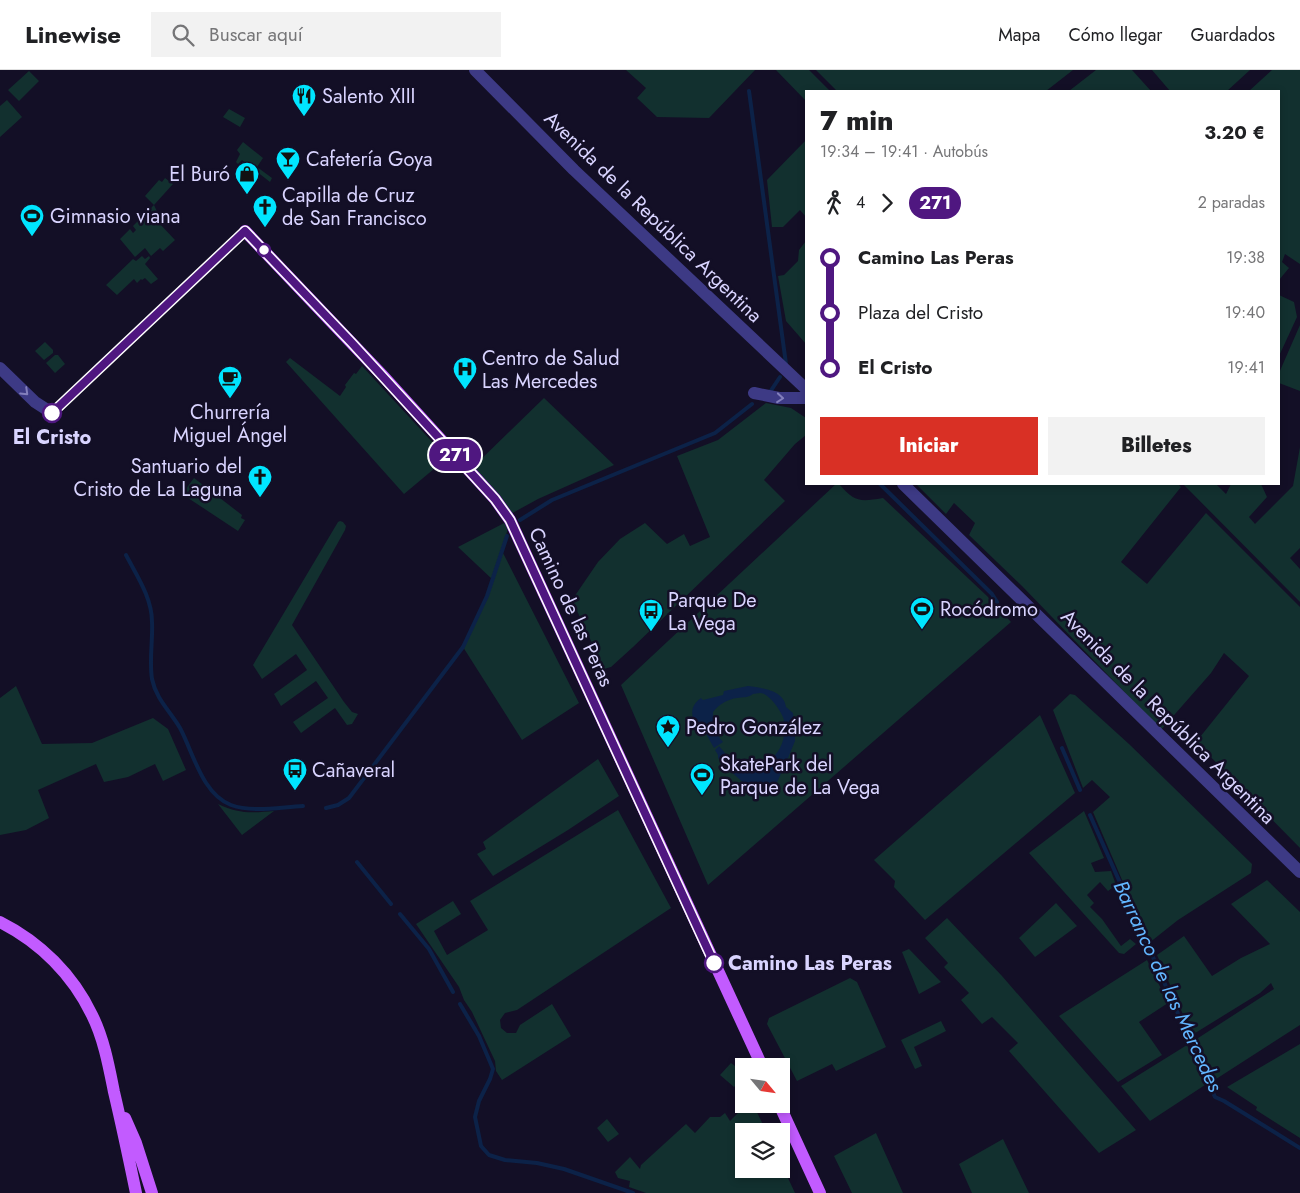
<!DOCTYPE html>
<html lang="es">
<head>
<meta charset="utf-8">
<style>
  body { margin:0; font-family:Jost,sans-serif; background:#f2f2f2; color:#202124; height:100vh; display:flex; flex-direction:column; font-size:19px; white-space:nowrap }
  * { box-sizing:border-box; margin:0 }
  p { font-size:16px; color:#757577 }
  .icon { flex:none; width:28px; height:28px; fill:none; stroke:currentColor; stroke-width:2; stroke-linecap:round; stroke-linejoin:round }
  .map { position:relative; flex:1; overflow:hidden }
  .side { position:absolute; left:805px; top:20px; width:475px; height:395px; display:flex; flex-direction:column; background:#fff; border-radius:0px; box-shadow:0 2px 8px #0003 }
  .side>* { flex:none }
  .badge { padding:0 10px; border-radius:16px; font-size:18px; line-height:32px }
  .needle { width:32px; rotate:119deg }
  .fabs { position:absolute; left:735px; top:988px; display:grid; gap:10px }
  .fabs a { display:grid; place-items:center; width:55px; height:55px; border-radius:0px; background:#fff; box-shadow:0 2px 8px #0003; font-size:25px }
  .map>.badge { position:absolute; translate:-50% -50%; box-shadow:0 0 0 2px #fff }
  .legs { display:flex; align-items:center; gap:8px; height:55px; padding:0 15px; font-size:16px }
  .legs p { margin-inline-start:auto }
  .headline { display:flex; align-items:center; justify-content:space-between; height:85px; padding:0 15px }
  h1 { font-size:28px; font-weight:800; line-height:38px }
  .primary-button { display:flex; gap:10px; margin-top:auto; padding:10px 15px }
  .primary-button a { flex:1; height:58px; border-radius:0px; background:#d93025; color:#fff; font-size:20px; font-weight:800; line-height:58px; text-align:center }
  .primary-button a+a { background:#f2f2f2; color:#202124 }
  ul { padding:0 15px; list-style:none }
  li { display:flex; align-items:center; gap:18px; height:55px; font-size:19px }
  li i { display:grid; place-items:center; width:8px; height:100%; margin:0 6px; background:currentColor }
  li i::after { content:''; width:12px; height:12px; margin:-6px; border:4px solid; border-radius:50%; background:#fff }
  li p { margin-inline-start:auto }
  li:first-child i { background:linear-gradient(#0000 50%,currentColor 0) }
  li:last-child i { background:linear-gradient(currentColor 50%,#0000 0) }
  header { display:flex; align-items:center; gap:30px; box-sizing:border-box; height:70px; padding:0 25px; background:#fff; border-bottom:1px solid #e0e0e0 }
  header strong { font-size:24px }
  nav { display:flex; gap:28px; margin-inline-start:auto; font-size:18px }
  .search { width:350px; height:45px; background:#f2f2f2; display:flex; align-items:center; gap:12px; box-sizing:border-box; padding:0 18px; border-radius:0px; color:#757577; font-size:19px }
  .map>svg:first-child { display:block }
  .green { fill:#12302f }
  .water { fill:#0c2248 }
  .lines { fill:none; stroke-linecap:round; stroke-linejoin:round }
  .stream { stroke:#0c2248; stroke-width:4 }
  .minor { stroke:#3d3a85; stroke-width:12 }
  .major { stroke:#c25bff; stroke-width:12 }
  .oneway { stroke:#837fbc }
  .line-1-casing { stroke:#fff; stroke-width:11 }
  .line-1 { stroke:#4f1780; stroke-width:8 }
  .stop-1-dot { fill:#fff; stroke:#4f1780; stroke-width:2.5 }
  .labels { text-anchor:middle; dominant-baseline:central; stroke-width:5; stroke-linejoin:round; paint-order:stroke }
  .poi-label { font-size:20px; fill:#d9d4ff; stroke:#130f26; text-anchor:start }
  .street-label { font-size:20px; fill:#d9d4ff; stroke:#130f26 }
  .stop-label { font-size:20px; font-weight:bold; fill:#d9d4ff; stroke:#130f26 }
  .water-label { font-size:21px; font-style:italic; fill:#62b6ff; stroke:#130f26 }
</style>
</head>
<body>
<header>
<strong>Linewise</strong>
<div class="search"><svg class="icon" aria-label="search" viewBox="0 0 24 24"><circle cx="10" cy="10" r="6"/><path d="M15 15l6 6"/></svg>Buscar aquí</div>
<nav><a>Mapa</a><a>Cómo llegar</a><a>Guardados</a></nav>
</header>
<div class="map">
<svg width="1300" height="1123" viewBox="0 0 1300 1123">
  <rect width="100%" height="100%" fill="#130f26"/>
  <path class="green" d="M626 0H755L709 48 657 47 637 28 646 18Z
    M776 0H809L830 21H806V31Z
    M816 0H1073L1046 21H837Z
    M1096 0H1132L1151 21H1069Z
    M1152 0H1250L1227 21H1170Z
    M1272 0H1300V194L1285 184 1282 192 1289 198 1279 210V21H1249Z
    M29 1 39 11 19 31 8 20Z
    M7 30 22 47 0 67V36Z
    M229 39 245 48 240 57 223 47Z
    M806 70V147L800 140 783 157H772L767 110Z
    M243 72 263 88 257 97 272 108 270 112 242 90 238 94 236 92 240 84 237 80Z
    M165 108 173 114 154 135 161 150 159 153 175 170 163 181 160 178 151 186 145 178 135 187 120 169 130 159 133 163 136 160 133 156 154 135 145 126 159 110 162 112Z
    M806 171V274L786 251 778 206 784 205 798 191 799 180Z
    M142 186 145 189 149 186 150 188 145 194 158 209 151 214 145 208 142 210 141 209 137 213 134 209 117 225 106 215 133 189 136 191Z
    M1279 225 1294 232 1297 247 1279 286Z
    M1300 255V321L1279 313V303Z
    M45 272 53 280V283L44 290 35 281Z
    M55 285H58L65 294 55 303 46 293Z
    M290 288 340 326 346 317 345 315 354 303 356 304 362 296 447 388 404 424 286 292Z
    M544 328 614 395 538 429 507 446 470 400Z
    M766 333 791 338 806 348V365L795 374 764 410 785 431 633 577 611 597 604 599 572 530 598 492 620 469 645 453 667 474 684 464 690 476 710 467 677 386 718 370Z
    M1300 377V478L1290 488 1300 499V532L1183 414H1216L1226 424 1231 414H1261L1267 427 1249 447 1255 454 1293 416Z
    M194 408 242 445 241 448 245 450 238 461 182 424Z
    M836 414H839C855 432 859 432 883 428L987 526 1011 552 708 815 621 615Z
    M916 414H1178L1181 417 1121 492 1147 514 1206 443 1300 537V778L1196 672 1249 606 1224 583 1211 603 1161 660 1022 516 969 465 975 453 954 433 946 444Z
    M510 450 502 481 579 633 522 670 463 577 493 510 458 477Z
    M340 451 343 452 346 456 345 460 292 555 344 632 352 642 358 644 352 654 347 655 335 638 301 663 293 652 328 628 316 611 281 636 274 624 307 600 296 584 262 609 253 595 338 452Z
    M16 616 42 674 92 673 153 648 168 659 186 700 163 711 155 694 128 707 104 712 96 694 38 720 49 748 26 760 0 765V628Z
    M1070 624 1075 625 1129 674 1252 794 1251 803 1178 850 1149 873 1093 742 1110 727 1092 710 1083 718 1053 640Z
    M1040 645 1075 723 925 850 894 817 895 811 874 790Z
    M598 689 619 726 568 760 493 806 477 784 486 779 483 772Z
    M218 734C239 744 251 743 274 741L242 765Z
    M618 740 671 838 517 940 505 943 500 950 501 958 507 963H516L520 955 552 934 571 966 502 1010 496 1001 495 991 472 942 464 930 459 917 416 854 453 831 461 844 434 861 447 885 488 860 470 831Z
    M1084 741 1104 788 1091 793 1095 802 1111 801 1116 815 1108 821 1100 812 1087 825 1094 833 1090 837 1102 849 1121 876 1130 869 1136 874 1124 884 1119 883 1029 783Z
    M1267 810 1300 842V955L1213 1011 1195 970 1274 919 1271 913 1260 923 1192 965 1157 885 1184 866 1212 906 1241 888 1270 874 1231 834Z
    M1056 833 1077 856 1035 887 1019 868Z
    M947 848 1002 906 1136 1060 1099 1083 1009 981 1018 973 992 947 982 954 961 930 969 923 944 897 948 893 925 868Z
    M909 879 941 912 919 924 902 882Z
    M1147 890 1168 933 1139 952 1162 985 1118 1012 1059 946Z
    M850 908 857 912 886 977 836 1001 832 994 797 1011 767 954 769 948Z
    M941 951 946 961 914 977 922 996 915 999 901 970Z
    M1300 974V1068L1256 1040 1257 1037 1227 1017Z
    M1187 975 1205 1015 1150 1051 1121 1016Z
    M731 993C740 998 744 1013 744 1023L736 1015 734 1017 720 1005Z
    M747 1034H753L766 1061H744V1099H781V1093L795 1123H646L629 1117 630 1111 618 1108 615 1102 630 1087 640 1099 641 1095 686 1054 695 1063 710 1047H720L725 1043 730 1051Z
    M607 1049 619 1064 608 1072 597 1058Z
    M876 1063 903 1123H852L834 1086Z
    M1003 1069 1029 1123H972L959 1094Z"/>
  <path class="water" d="M748 616C762 618 784 620 786 637L793 643 795 664V671L788 688 785 690C780 707 776 725 754 725L750 716C743 715 724 694 718 688V685L715 680 719 676 730 689C737 691 741 695 749 695 771 697 786 678 784 657L782 655 784 650C782 642 769 623 760 623 758 623 755 624 753 624 748 628 743 627 737 628 728 629 718 635 713 642 713 653 715 664 723 672L714 678 705 662 695 656C691 644 690 636 701 628L703 630 723 625 724 621Z"/>
  <g class="lines">
    <path class="stream" d="M749 21 786 294
      M770 322 780 307
      M880 414 992 524 997 532
      M520 450 552 430 715 363 752 334
      M126 485C137 506 152 528 152 552 153 570 149 590 152 609 156 629 170 641 180 658 193 682 202 724 231 735 253 743 280 737 303 736
      M1062 678 1080 720
      M326 738 338 735 349 728 463 577 487 526 507 466
      M1090 745 1215 1027 1224 1031 1300 1078
      M357 792 391 834
      M400 844 429 879 453 922
      M460 934 479 966 493 999 490 1009 479 1031 475 1047 481 1076 489 1085 505 1090 537 1093 564 1099 633 1123"/>
    <path class="minor" d="M475 0 574 100 806 319
      M0 298 35 332 52 343
      M754 323 779 328H806
      M903 414 1300 802"/>
    <path class="major" d="M245 161 383 306 495 429 510 450 762 996
      M0 852C40 872 73 905 92 945 104 969 109 997 114 1022 122 1056 129 1089 136 1123
      M779 1034 820 1123
      M125 1048 136 1073 152 1123"/>
  </g>
  <defs><path id="oneway-chevron" d="M-2-3.5L2.5 0L-2 3.5" fill="none" stroke-width="1.6" stroke-linecap="round" stroke-linejoin="round" transform="scale(1.25)"/></defs>
  <g class="oneway">
    <use href="#oneway-chevron" transform="translate(25 322) rotate(44)"/>
    <use href="#oneway-chevron" transform="translate(780 328) rotate(5)"/>
  </g>
  <g class="lines">
    <defs>
      <path id="line-1" d="M52 343 245 161 351 272 495 429 510 450 714 893"/>
    </defs>
    <use href="#line-1" class="line-1-casing"/>
    <use href="#line-1" class="line-1"/>
  </g>
  <defs>
    <symbol id="restaurant-pin" viewBox="-11 -11 22 30"><path d="M0 17L-7.5 6A9.5 9.5 0 1 1 7.5 6Z" fill="#00e5ff" stroke="#130f26"/><path d="M-5-6h1v4h1v-4h1v4h1v-4h1v5L-1.5 .5V6h-2V.5L-5-1ZM5-6V6H3V1.5H1.5Q1.5-4 5-6Z" fill="#111"/></symbol>
    <symbol id="bar-pin" viewBox="-11 -11 22 30"><path d="M0 17L-7.5 6A9.5 9.5 0 1 1 7.5 6Z" fill="#00e5ff" stroke="#130f26"/><path d="M-6-5H6L.8 .8V4.5H3.5V6h-7V4.5H-.8V.8Z" fill="#111"/></symbol>
    <symbol id="shop-pin" viewBox="-11 -11 22 30"><path d="M0 17L-7.5 6A9.5 9.5 0 1 1 7.5 6Z" fill="#00e5ff" stroke="#130f26"/><path d="M-5-2.5h2.3a2.7 3.5 0 0 1 5.4 0H5L5.5 6h-11ZM-1.5-2.5h3a1.5 2.3 0 0 0-3 0Z" fill="#111"/></symbol>
    <symbol id="church-pin" viewBox="-11 -11 22 30"><path d="M0 17L-7.5 6A9.5 9.5 0 1 1 7.5 6Z" fill="#00e5ff" stroke="#130f26"/><path d="M-1.2-6h2.4v3.5h3.3v2.4h-3.3V6h-2.4V-.1h-3.3v-2.4h3.3Z" fill="#111"/></symbol>
    <symbol id="stadium-pin" viewBox="-11 -11 22 30"><path d="M0 17L-7.5 6A9.5 9.5 0 1 1 7.5 6Z" fill="#00e5ff" stroke="#130f26"/><path d="M0-5a6.5 5 0 1 0 0 10a6.5 5 0 1 0 0-10ZM-3.5-1.8h7v3.6h-7Z" fill="#111"/></symbol>
    <symbol id="hospital-pin" viewBox="-11 -11 22 30"><path d="M0 17L-7.5 6A9.5 9.5 0 1 1 7.5 6Z" fill="#00e5ff" stroke="#130f26"/><path d="M-5-5h3v3.5h4V-5h3V5h-3V1.5h-4V5h-3Z" fill="#111"/></symbol>
    <symbol id="cafe-pin" viewBox="-11 -11 22 30"><path d="M0 17L-7.5 6A9.5 9.5 0 1 1 7.5 6Z" fill="#00e5ff" stroke="#130f26"/><path d="M-5.5-4.5H6V0H3Q3 3.5 0 3.5H-2.5Q-5.5 3.5-5.5 0ZM3-3.2v2h1.7v-2ZM-6 4.5H4V6H-6Z" fill="#111"/></symbol>
    <symbol id="bus-pin" viewBox="-11 -11 22 30"><path d="M0 17L-7.5 6A9.5 9.5 0 1 1 7.5 6Z" fill="#00e5ff" stroke="#130f26"/><path d="M-5-6H5V4H4V6H2V4H-2V6H-4V4H-5ZM-3.5-4V0h7V-4ZM-3.5 1.2v1.5H-2V1.2ZM2 1.2v1.5H3.5V1.2Z" fill="#111"/></symbol>
    <symbol id="sight-pin" viewBox="-11 -11 22 30"><path d="M0 17L-7.5 6A9.5 9.5 0 1 1 7.5 6Z" fill="#00e5ff" stroke="#130f26"/><path d="M0-6L1.8-2.2L6-1.7L2.9 1.2L3.7 5.4L0 3.3L-3.7 5.4L-2.9 1.2L-6-1.7L-1.8-2.2Z" fill="#111"/></symbol>
  </defs>
  <g fill-rule="evenodd">
    <use href="#restaurant-pin" x="290" y="12" width="28" height="38"/>
    <use href="#bar-pin" x="274" y="75" width="28" height="38"/>
    <use href="#shop-pin" x="233" y="90" width="28" height="38"/>
    <use href="#church-pin" x="251" y="123" width="28" height="38"/>
    <use href="#stadium-pin" x="18" y="132" width="28" height="38"/>
    <use href="#hospital-pin" x="451" y="285" width="28" height="38"/>
    <use href="#cafe-pin" x="216" y="294" width="28" height="38"/>
    <use href="#church-pin" x="246" y="393" width="28" height="38"/>
    <use href="#stadium-pin" x="908" y="525" width="28" height="38"/>
    <use href="#bus-pin" x="637" y="527" width="28" height="38"/>
    <use href="#sight-pin" x="654" y="643" width="28" height="38"/>
    <use href="#bus-pin" x="281" y="686" width="28" height="38"/>
    <use href="#stadium-pin" x="688" y="691" width="28" height="38"/>
  </g>
  <g class="stop-1-dot">
    <circle cx="264" cy="180" r="6"/>
    <circle cx="52" cy="343" r="9"/>
    <circle cx="714" cy="893" r="9"/>
  </g>
  <g class="labels">
    <g class="poi-label">
      <text x="322" y="26">Salento XIII</text>
      <text x="306" y="89">Cafetería Goya</text>
      <text x="230" y="104" text-anchor="end">El Buró</text>
      <text x="282" y="125">Capilla de Cruz<tspan x="282" dy="23">de San Francisco</tspan></text>
      <text x="50" y="146">Gimnasio viana</text>
      <text x="482" y="288">Centro de Salud<tspan x="482" dy="23">Las Mercedes</tspan></text>
      <text x="230" y="342" text-anchor="middle">Churrería<tspan x="230" dy="23">Miguel Ángel</tspan></text>
      <text x="242" y="396" text-anchor="end">Santuario del<tspan x="242" dy="23">Cristo de La Laguna</tspan></text>
      <text x="668" y="530">Parque De<tspan x="668" dy="23">La Vega</tspan></text>
      <text x="940" y="539">Rocódromo</text>
      <text x="686" y="657">Pedro González</text>
      <text x="720" y="694">SkatePark del<tspan x="720" dy="23">Parque de La Vega</tspan></text>
      <text x="312" y="700">Cañaveral</text>
    </g>
    <g class="street-label">
      <text transform="translate(653 147) rotate(44)">Avenida de la República Argentina</text>
      <text transform="translate(571 537) rotate(65)">Camino de las Peras</text>
      <text transform="translate(1168 647) rotate(45)">Avenida de la República Argentina</text>
    </g>
    <g class="stop-label">
      <text x="52" y="367">El Cristo</text>
      <text x="728" y="893" text-anchor="start">Camino Las Peras</text>
    </g>
    <g class="water-label">
      <text transform="translate(1168 916) rotate(65)">Barranco de las Mercedes</text>
    </g>
  </g>
</svg>
<div class="fabs">
<a><svg class="needle" viewBox="-14 -14 28 28"><path d="M0-13l5 13h-10z" fill="#e53935"/><path d="M0 13l5-13h-10z" fill="#757577"/></svg></a>
<a><svg class="icon" aria-label="layers" viewBox="0 0 24 24"><path d="M12 4l9 5-9 5-9-5zM3 14l9 5 9-5"/></svg></a>
</div>
<b class="badge" style="left:455px;top:385px;background:#4f1780;color:#fff">271</b>
<section class="side">
<div class="headline"><div><h1>7 min</h1><p>19:34 – 19:41 · Autobús</p></div><b>3.20 €</b></div>
<div class="legs"><svg class="icon" aria-label="walk" viewBox="0 0 24 24"><circle cx="13" cy="4" r="2"/><path d="M13 8l-2 6 4 7M11 14l-3 7M7 12l3-4h3l4 4"/></svg>4<svg class="icon" aria-label="forward" viewBox="0 0 24 24"><path d="M9 5l7 7-7 7"/></svg><b class="badge" style="background:#4f1780;color:#fff">271</b><p>2 paradas</p></div>
<ul>
<li><i style="color:#4f1780"></i><b>Camino Las Peras</b><p>19:38</p></li>
<li><i style="color:#4f1780"></i><span>Plaza del Cristo</span><p>19:40</p></li>
<li><i style="color:#4f1780"></i><b>El Cristo</b><p>19:41</p></li>
</ul>
<div class="primary-button"><a>Iniciar</a><a>Billetes</a></div>
</section>
</div>
</body>
</html>
